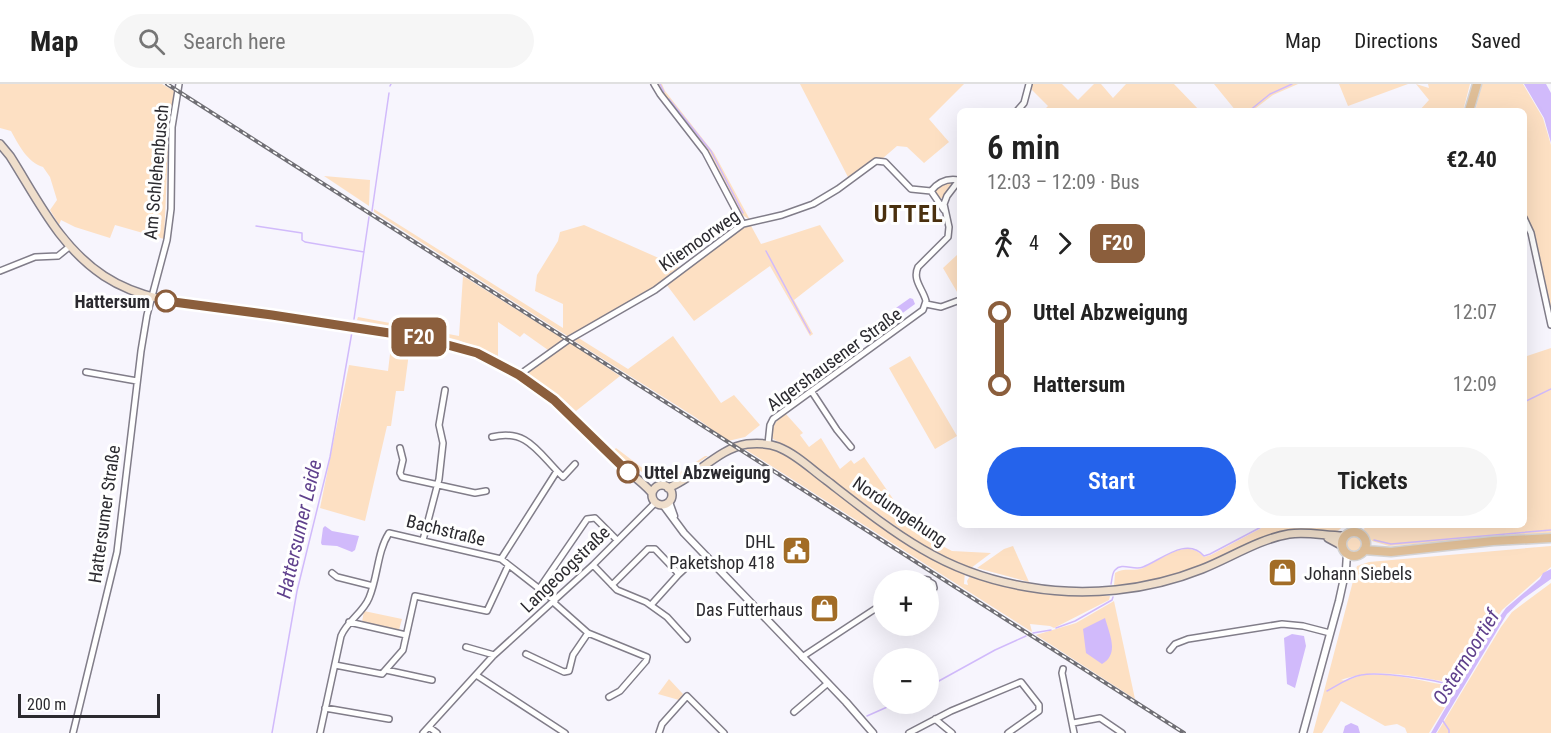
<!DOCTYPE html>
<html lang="en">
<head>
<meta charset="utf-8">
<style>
  body { margin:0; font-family:"Roboto Condensed",sans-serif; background:#f6f6f6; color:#222; height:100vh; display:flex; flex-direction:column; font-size:22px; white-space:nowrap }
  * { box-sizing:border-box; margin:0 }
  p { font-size:20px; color:#767676 }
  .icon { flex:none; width:33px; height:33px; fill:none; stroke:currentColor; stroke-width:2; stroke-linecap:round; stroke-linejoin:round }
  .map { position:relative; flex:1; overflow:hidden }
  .panel { position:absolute; left:957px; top:24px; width:570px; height:420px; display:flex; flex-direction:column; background:#fff; border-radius:9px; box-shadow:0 6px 24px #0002 }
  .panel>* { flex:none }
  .badge { padding:0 12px; border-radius:9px; font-size:21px; line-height:39px }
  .tools { position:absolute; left:873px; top:486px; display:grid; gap:12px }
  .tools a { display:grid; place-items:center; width:66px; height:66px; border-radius:50%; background:#fff; box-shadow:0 6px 24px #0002; font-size:30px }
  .scale { position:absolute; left:18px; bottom:15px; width:142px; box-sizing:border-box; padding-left:6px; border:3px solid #2b2a2f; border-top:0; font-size:16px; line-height:21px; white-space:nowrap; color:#2b2a2f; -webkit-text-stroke:4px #fff; paint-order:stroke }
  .map>.badge { position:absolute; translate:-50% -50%; box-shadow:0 0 0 3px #fff }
  .legs { display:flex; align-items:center; gap:9px; height:66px; padding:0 30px; font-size:20px }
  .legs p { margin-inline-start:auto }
  .overview { display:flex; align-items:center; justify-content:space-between; height:102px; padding:0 30px }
  h1 { font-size:33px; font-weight:600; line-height:45px }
  .primary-button { display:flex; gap:12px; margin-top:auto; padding:12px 30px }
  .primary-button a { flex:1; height:69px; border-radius:36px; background:#2563eb; color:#fff; font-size:24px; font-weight:600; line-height:69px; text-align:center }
  .primary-button a+a { background:#f6f6f6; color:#222 }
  ul { padding:0 30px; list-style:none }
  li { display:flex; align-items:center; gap:21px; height:72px; font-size:22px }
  li i { display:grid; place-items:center; width:9px; height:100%; margin:0 8px; background:currentColor }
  li i::after { content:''; width:15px; height:15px; margin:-8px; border:4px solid; border-radius:50%; background:#fff }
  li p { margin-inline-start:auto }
  li:first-child i { background:linear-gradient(#0000 50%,currentColor 0) }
  li:last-child i { background:linear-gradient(currentColor 50%,#0000 0) }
  header { display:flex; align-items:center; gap:36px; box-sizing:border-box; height:84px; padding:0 30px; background:#fff; border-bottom:2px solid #e0e0e0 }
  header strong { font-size:28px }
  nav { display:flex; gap:33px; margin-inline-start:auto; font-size:21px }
  .search { width:420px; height:54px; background:#f6f6f6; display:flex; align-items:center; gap:15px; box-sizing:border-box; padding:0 21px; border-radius:33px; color:#767676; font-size:22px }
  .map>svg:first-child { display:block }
  .green { fill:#fde0c3 }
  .water { fill:#d1bafb }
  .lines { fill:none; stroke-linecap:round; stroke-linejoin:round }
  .stream { stroke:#d1bafb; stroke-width:1.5 }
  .minor-casing { stroke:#817d89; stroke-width:8 }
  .tertiary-casing { stroke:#817d89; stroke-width:9 }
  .secondary-casing { stroke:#817d89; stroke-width:10 }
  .primary-casing { stroke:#d5d4d5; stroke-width:11 }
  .minor { stroke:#fff; stroke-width:5 }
  .tertiary { stroke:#fff; stroke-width:6 }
  .secondary { stroke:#efdecb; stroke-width:7 }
  .primary { stroke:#dfbe97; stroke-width:8 }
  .rail-casing { stroke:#706f75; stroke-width:4 }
  .rail { stroke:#fff; stroke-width:1.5; stroke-dasharray:4.5; stroke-linecap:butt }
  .line-1-casing { stroke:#fff; stroke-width:14 }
  .line-1 { stroke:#8b5e3c; stroke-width:9 }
  .stop-1-dot { fill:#fff; stroke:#8b5e3c; stroke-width:3 }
  .labels { text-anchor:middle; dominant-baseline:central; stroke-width:6; stroke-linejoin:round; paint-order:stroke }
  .street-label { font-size:18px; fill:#2b2a2f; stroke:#fff }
  .stop-label { font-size:18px; font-weight:bold; fill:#2b2a2f; stroke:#fff; text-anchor:end }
  .poi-label { font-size:18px; fill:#2b2a2f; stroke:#fff; text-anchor:end }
  .water-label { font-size:20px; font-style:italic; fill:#60418d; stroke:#fff }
  .district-label { font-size:24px; font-weight:bold; letter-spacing:1.5px; fill:#4a300f; stroke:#fff }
</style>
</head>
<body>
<header>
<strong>Map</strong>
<div class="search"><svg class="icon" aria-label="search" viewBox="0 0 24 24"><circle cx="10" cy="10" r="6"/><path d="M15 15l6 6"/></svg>Search here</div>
<nav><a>Map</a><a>Directions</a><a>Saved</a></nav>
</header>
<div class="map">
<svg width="1551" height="649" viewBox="0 0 1551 649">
  <rect width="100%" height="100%" fill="#f7f5fd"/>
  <path class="green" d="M0 0H162L176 8 169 42 164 155 115 141 110 154 75 143 61 136 59 141 50 126 57 116 50 93 43 83C28 79 18 60 11 47L0 44Z
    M657 0H662L665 7 714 69 750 136 741 130 708 69Z
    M800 0H964L929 35 949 58 924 79 907 63 897 62 882 75 869 79 849 95Z
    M1031 0H1062L1078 16 1094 0H1101L1113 14 1126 0H1174L1200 27H1043L1048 22 1031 5Z
    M1214 0H1298L1273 11 1252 27H1236Z
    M1339 0H1408L1348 22Z
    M1416 0 1429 4 1428 0H1470L1463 27H1419L1429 16Z
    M1482 0H1523L1543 34 1551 61V235L1524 132V27H1475Z
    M324 92 370 96 369 122Z
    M952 98 944 113 939 115 934 107 942 100Z
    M374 125 563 244V220L535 207 537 191 558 157 560 148 584 141 679 183 652 204 569 253 374 128Z
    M750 140 761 160 820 141 844 177 794 216 813 250 810 252 770 182 694 237 666 200 743 143Z
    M957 171 960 175V213L943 184Z
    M463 192 565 256 548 266 524 249 520 253 498 238V272L458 256 426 248 357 236 358 233 459 252Z
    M673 252 721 319 734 311 760 341 745 353 728 357 695 333 573 256 577 253 628 285Z
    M392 253 406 254 403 268 409 269 404 307H396L391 342H387L365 437 320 424 349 281 388 287Z
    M569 258 620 292 576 327 563 315 526 288Z
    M1551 264V449L1389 462 1372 457 1364 446 1365 441H1524V273Z
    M910 272 957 352 935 365 889 284Z
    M785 329 803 349 800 351 809 363 821 354 840 385 851 376 854 380 864 373 916 448 952 467 991 469 971 484 931 466 913 455 786 362 773 355C770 343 776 337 785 329Z
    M763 363 786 370 872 434 965 488 964 500 968 501 967 497 970 492 1016 505 1058 510 1110 512 1109 516 1054 544 1050 542 1030 540 1032 548 743 364Z
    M616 364 653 392 673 393 705 372H708L676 395 653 396 617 370 613 367Z
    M1267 441H1345L1334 450C1324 449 1312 445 1302 446 1261 446 1223 475 1185 487 1162 494 1138 499 1114 502L1115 489C1124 483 1133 488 1143 484 1161 476 1186 453 1204 473L1211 471Z
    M1345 460a9 9 0 1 1 18 0a9 9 0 1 1-18 0Z
    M1013 462 1029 498 977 484 1004 465Z
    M1551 462V483L1502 526 1492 541 1460 600C1419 594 1381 582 1341 596 1348 598 1355 592 1363 591 1391 588 1422 597 1450 602L1456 605 1429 649H1407L1405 644 1397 640 1385 642 1341 617 1322 649H1313L1357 482 1369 478Z
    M1551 499V649H1437L1501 543 1512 528Z
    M1114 517 1135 615 1036 551 1076 539Z
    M364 527 402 535 399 546 362 538Z
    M669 595 683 610 679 616 658 610Z"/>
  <path class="water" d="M1524 0H1546L1551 9V59L1544 34Z
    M910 214 913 215 915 220 889 239 885 237 883 233Z
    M325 442 332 447 359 452 355 466 352 468 337 462 322 461 321 459 323 444Z
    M1551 485V495L1523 515 1507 530 1436 649H1431L1495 539 1506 524 1540 495 1543 489Z
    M1105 534C1109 549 1120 570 1102 580L1086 569 1083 545Z
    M1292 550 1304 552 1306 562 1295 604 1287 600 1284 554Z
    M1351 639 1358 642 1360 649H1343L1345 642Z"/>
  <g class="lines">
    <path class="stream" d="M660 0 664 8
      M390 2 391 0
      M669 15 711 67 743 129
      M1249 27 1270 10 1292 0
      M372 127 389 9
      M256 142 302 149V156L305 158 364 168
      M766 167 810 249
      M354 235 369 133
      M1524 318 1551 305
      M1374 456 1391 460 1551 446
      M1111 500C1112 496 1112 489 1115 486 1122 478 1134 487 1143 483 1161 476 1187 452 1204 472L1210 470 1265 441
      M1056 544 1075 537 1112 516 1113 513
      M1033 549 1051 546
      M928 603 995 566 1026 552
      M1327 607C1338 601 1349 593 1361 591 1379 587 1442 596 1459 604
      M867 632 894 620
      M1443 637 1449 646V649
      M272 649 297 507 330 373 352 248"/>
    <defs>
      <path id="minor" d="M654 0 660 10 705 68 743 140
        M1017 27 1024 19 1029 0
        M931 107C938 98 948 94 959 96
        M1524 134 1531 149 1551 241
        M0 187 35 173 58 172 69 163
        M926 220 941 223 960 216
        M86 288 137 297
        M519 291 568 256 655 206 743 140 782 131 813 120 838 105 876 77 885 78 911 105 931 107 944 126
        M812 308 837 346 851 363
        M492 353C525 345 536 365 557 387L501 475
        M768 360 770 341 773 335 923 226 926 217C923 205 912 196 918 183L948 153 949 143 944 120 947 112 960 95
        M400 364 403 376 400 389 402 393 475 409 486 407
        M557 387 563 393 575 380
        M423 456 439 395 443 359 439 341 445 306
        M593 481 617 506 646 518 667 533 687 555
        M332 489 337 493 373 502
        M678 491 692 478
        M919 496 922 495 928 496
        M928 497 933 500 934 504 928 512
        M612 501 648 465H655L677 488 678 491 651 521
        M539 505 587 435 595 434 617 456
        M553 518 588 549 647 573 646 577 620 607 609 613
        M349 538 406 551
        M466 563 494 571
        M1170 566 1175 560 1188 555 1282 540 1303 542 1330 549
        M526 570 564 588 569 587 573 571 588 549
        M802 573 884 519
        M335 581 382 590 403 566 415 512 487 527 508 482
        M1063 585 1062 589 1074 649
        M386 586 432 596
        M476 591 565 649
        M325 624 389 635
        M794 628 828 599
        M935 635 952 649
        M1073 639 1100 634 1122 649
        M429 643 437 649
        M73 649 117 468 141 267 147 231 167 156 171 125 172 43 179 0
        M320 649 341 552C347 537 363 529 369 514 378 493 377 468 389 449L501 475 555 517
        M423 649 493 572 593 481 655 419
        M659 649 662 640 687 612 724 649
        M909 649 951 627 1021 598 1039 621V627L1008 649"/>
      <path id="tertiary" d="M669 418 674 432
        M664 422 684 449 846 618 873 649
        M1303 649 1339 517 1346 485 1347 470"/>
      <path id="secondary" d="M0 60 10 72C38 116 59 162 104 192 148 221 202 221 252 228 290 233 327 239 365 245 419 253 473 261 520 291 555 314 582 344 611 373 624 386 640 395 652 409
        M652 411a10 10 0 1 1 20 0a10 10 0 1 1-20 0Z
        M668 404C696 393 719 364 747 360 758 359 768 359 778 363 796 370 811 385 826 396 857 420 888 445 922 465 954 484 991 497 1028 503 1085 513 1147 507 1202 485 1230 474 1259 455 1289 450 1307 447 1325 452 1344 452
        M1328 454 1341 461"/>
      <path id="primary" d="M1469 27 1477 0
        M1342 460a12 12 0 1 1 24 0a12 12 0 1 1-24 0Z
        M1364 466 1391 468 1493 457 1551 454"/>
    </defs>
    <use href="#minor" class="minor-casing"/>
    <use href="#tertiary" class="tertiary-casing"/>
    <use href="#secondary" class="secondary-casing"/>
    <use href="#primary" class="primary-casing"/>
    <use href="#minor" class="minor"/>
    <use href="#tertiary" class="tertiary"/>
    <use href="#secondary" class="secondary"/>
    <use href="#primary" class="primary"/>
    <defs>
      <path id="rail" d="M167 0 1184 649"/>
    </defs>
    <use href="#rail" class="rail-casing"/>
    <use href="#rail" class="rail"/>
  </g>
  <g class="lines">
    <defs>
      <path id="line-1" d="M166 217 272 231 422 254 477 269 519 291 554 316 628 388"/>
    </defs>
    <use href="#line-1" class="line-1-casing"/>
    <use href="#line-1" class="line-1"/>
  </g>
  <defs>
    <symbol id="civic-square" viewBox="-11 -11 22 22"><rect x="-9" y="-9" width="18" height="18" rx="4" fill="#a26c26" stroke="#fff"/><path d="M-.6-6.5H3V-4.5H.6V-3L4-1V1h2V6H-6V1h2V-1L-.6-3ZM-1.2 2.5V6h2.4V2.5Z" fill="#fff"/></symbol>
    <symbol id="shop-square" viewBox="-11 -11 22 22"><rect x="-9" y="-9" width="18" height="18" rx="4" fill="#a26c26" stroke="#fff"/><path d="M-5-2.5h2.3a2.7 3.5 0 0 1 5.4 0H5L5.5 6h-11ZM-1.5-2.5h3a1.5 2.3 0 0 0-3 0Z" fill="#fff"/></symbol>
  </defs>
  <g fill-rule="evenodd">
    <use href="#civic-square" x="780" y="450" width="33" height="33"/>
    <use href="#shop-square" x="1266" y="472" width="33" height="33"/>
    <use href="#shop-square" x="808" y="508" width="33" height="33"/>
  </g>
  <g class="stop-1-dot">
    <circle cx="166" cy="217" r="10"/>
    <circle cx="628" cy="388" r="10"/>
  </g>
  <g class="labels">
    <g class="street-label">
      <text transform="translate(156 88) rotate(-85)">Am Schlehenbusch</text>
      <text transform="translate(699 156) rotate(-35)">Kliemoorweg</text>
      <text transform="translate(834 275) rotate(-36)">Algershausener Straße</text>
      <text transform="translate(900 427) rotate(34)">Nordumgehung</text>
      <text transform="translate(104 430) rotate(-82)">Hattersumer Straße</text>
      <text transform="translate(446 446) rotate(14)">Bachstraße</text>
      <text transform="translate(565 485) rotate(-44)">Langeoogstraße</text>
    </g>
    <g class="stop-label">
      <text x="150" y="217">Hattersum</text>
      <text x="644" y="388" text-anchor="start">Uttel Abzweigung</text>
    </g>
    <g class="poi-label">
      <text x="775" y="457">DHL<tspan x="775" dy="21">Paketshop 418</tspan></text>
      <text x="1304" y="489" text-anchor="start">Johann Siebels</text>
      <text x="803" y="525">Das Futterhaus</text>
    </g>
    <g class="water-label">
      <text transform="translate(299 445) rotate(-77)">Hattersumer Leide</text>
      <text transform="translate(1466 573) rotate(-58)">Ostermoortief</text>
    </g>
    <g class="district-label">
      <text x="909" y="130">UTTEL</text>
    </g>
  </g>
</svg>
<div class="tools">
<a>+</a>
<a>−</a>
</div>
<div class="scale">200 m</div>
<b class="badge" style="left:419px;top:253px;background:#8b5e3c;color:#fff">F20</b>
<section class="panel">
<div class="overview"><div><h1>6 min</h1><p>12:03 – 12:09 · Bus</p></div><b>€2.40</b></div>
<div class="legs"><svg class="icon" aria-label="walk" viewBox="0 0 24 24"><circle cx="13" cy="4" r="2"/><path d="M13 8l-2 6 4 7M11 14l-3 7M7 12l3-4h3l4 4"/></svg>4<svg class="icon" aria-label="forward" viewBox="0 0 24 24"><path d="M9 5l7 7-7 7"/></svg><b class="badge" style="background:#8b5e3c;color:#fff">F20</b></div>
<ul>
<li><i style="color:#8b5e3c"></i><b>Uttel Abzweigung</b><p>12:07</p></li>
<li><i style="color:#8b5e3c"></i><b>Hattersum</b><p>12:09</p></li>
</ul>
<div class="primary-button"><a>Start</a><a>Tickets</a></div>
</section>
</div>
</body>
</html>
